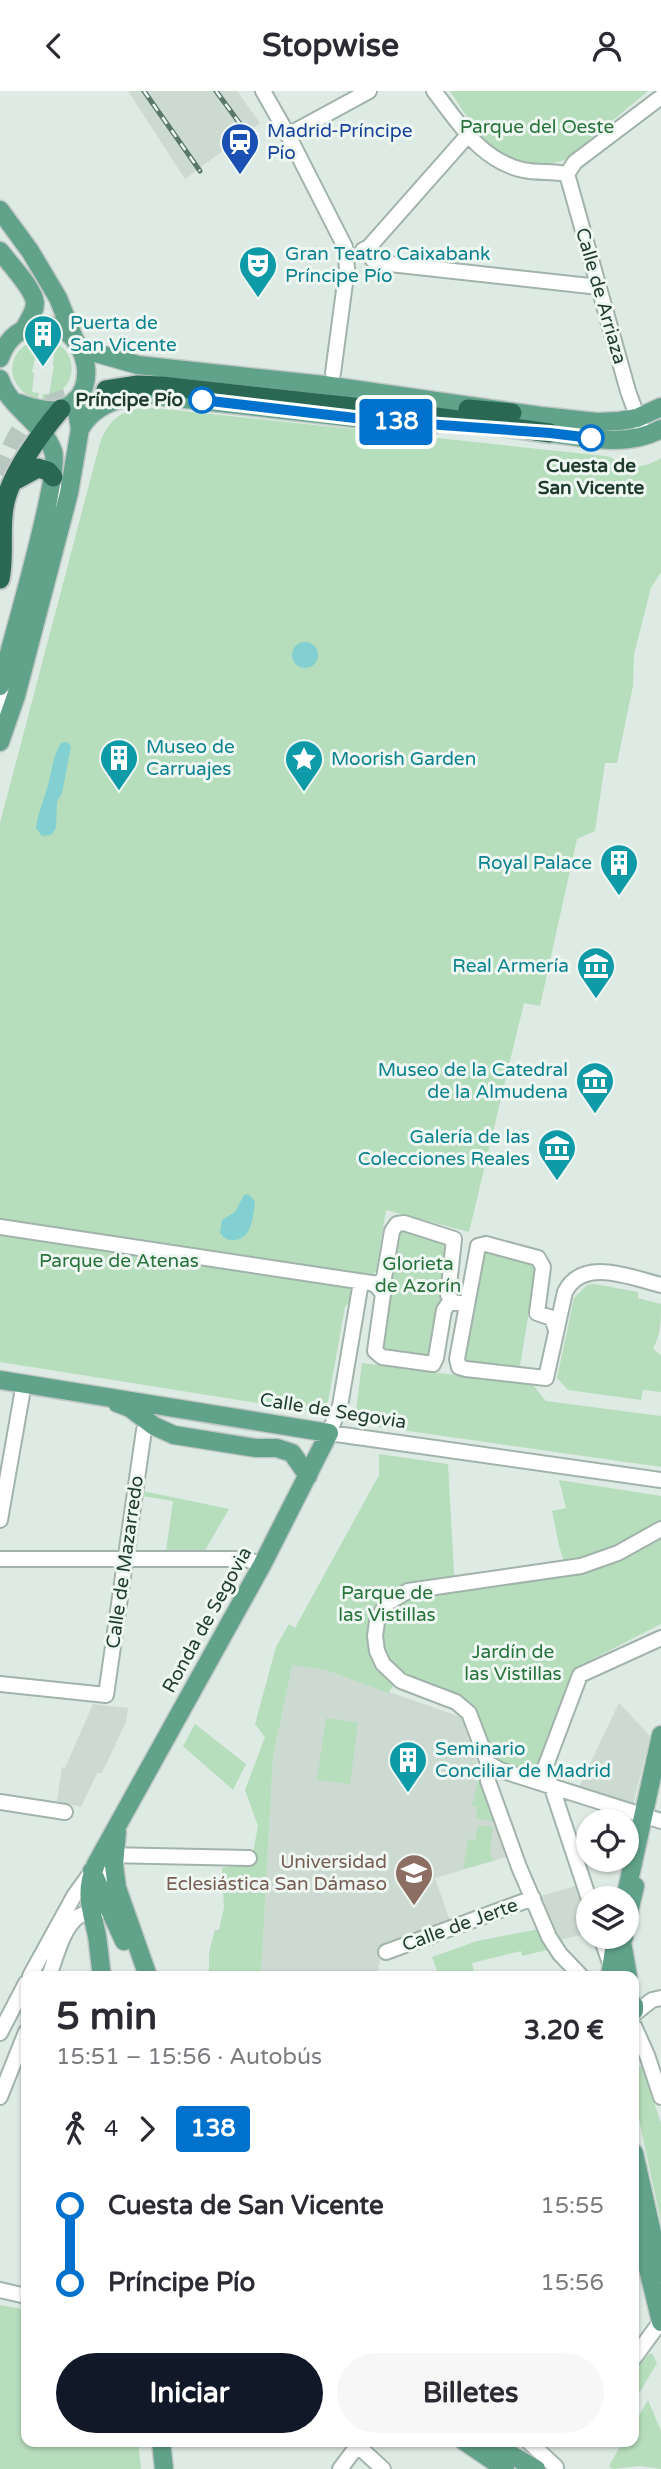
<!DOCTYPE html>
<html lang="es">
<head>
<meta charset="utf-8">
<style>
  body { margin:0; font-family:"Varela Round",sans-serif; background:#f7f7f7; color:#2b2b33; height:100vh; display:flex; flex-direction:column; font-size:26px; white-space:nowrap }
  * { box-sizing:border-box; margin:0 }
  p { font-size:23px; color:#7c7c81 }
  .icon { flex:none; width:38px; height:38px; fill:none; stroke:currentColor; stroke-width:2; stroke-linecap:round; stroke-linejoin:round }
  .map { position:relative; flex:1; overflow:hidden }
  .details { position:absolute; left:21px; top:1880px; width:618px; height:476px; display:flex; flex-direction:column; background:#fff; border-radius:14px; box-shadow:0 2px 5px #0004 }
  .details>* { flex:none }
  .badge { padding:0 14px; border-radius:5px; font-size:24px; line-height:46px }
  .fabs { position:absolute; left:576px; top:1718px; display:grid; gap:14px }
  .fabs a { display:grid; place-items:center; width:63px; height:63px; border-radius:50%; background:#fff; box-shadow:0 2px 5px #0004; font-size:35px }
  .map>.badge { position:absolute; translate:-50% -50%; box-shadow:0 0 0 4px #fff }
  .legs { display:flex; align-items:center; gap:10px; height:77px; padding:0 35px; font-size:23px }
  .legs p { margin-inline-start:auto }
  .overview { display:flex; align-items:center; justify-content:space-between; height:119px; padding:0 35px }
  h1 { font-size:38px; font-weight:700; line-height:52px }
  .cta { display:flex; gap:14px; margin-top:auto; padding:14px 35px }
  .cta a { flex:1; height:80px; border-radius:42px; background:#111827; color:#fff; font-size:28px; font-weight:700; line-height:80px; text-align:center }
  .cta a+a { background:#f7f7f7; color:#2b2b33 }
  ul { padding:0 35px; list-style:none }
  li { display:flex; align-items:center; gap:24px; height:77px; font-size:26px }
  li i { display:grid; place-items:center; width:10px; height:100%; margin:0 9px; background:currentColor }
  li i::after { content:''; width:18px; height:18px; margin:-9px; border:5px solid; border-radius:50%; background:#fff }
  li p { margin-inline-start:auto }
  li:first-child i { background:linear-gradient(#0000 50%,currentColor 0) }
  li:last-child i { background:linear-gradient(currentColor 50%,#0000 0) }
  header { display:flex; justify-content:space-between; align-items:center; height:91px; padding:0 35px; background:#fff; font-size:32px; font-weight:700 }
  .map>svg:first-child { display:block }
  .built { fill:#ccdad2 }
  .green { fill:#b6ddbc }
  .water { fill:#83d0d3 }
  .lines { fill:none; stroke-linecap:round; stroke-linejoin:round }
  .minor-tunnel { stroke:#b8c8c0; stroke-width:14; stroke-dasharray:14 7; stroke-linecap:butt }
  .highway-tunnel { stroke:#b8c8c0; stroke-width:19; stroke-dasharray:19 10; stroke-linecap:butt }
  .minor-casing { stroke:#a1b3aa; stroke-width:18 }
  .major-casing { stroke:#c0c8c5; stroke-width:21 }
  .highway-casing { stroke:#c0c8c5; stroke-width:23 }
  .minor { stroke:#fff; stroke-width:14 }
  .major { stroke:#61a28a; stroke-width:18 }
  .highway { stroke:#2a6854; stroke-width:19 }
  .rail-casing { stroke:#59776b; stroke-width:5 }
  .rail { stroke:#eff7f2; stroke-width:2.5; stroke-dasharray:8; stroke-linecap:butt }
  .line-1-casing { stroke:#fff; stroke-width:16 }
  .line-1 { stroke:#0072ce; stroke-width:10 }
  .stop-1-dot { fill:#fff; stroke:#0072ce; stroke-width:3.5 }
  .labels { text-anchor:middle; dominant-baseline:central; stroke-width:6; stroke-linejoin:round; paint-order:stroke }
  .park-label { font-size:19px; fill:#28733c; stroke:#eff7f2 }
  .transit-label { font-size:19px; fill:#164399; stroke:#eff7f2; text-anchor:start }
  .culture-label { font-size:19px; fill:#0d838f; stroke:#eff7f2; text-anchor:start }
  .street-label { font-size:19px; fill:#1f3b30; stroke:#eff7f2 }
  .stop-label { font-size:19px; font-weight:bold; fill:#1f3b30; stroke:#eff7f2; text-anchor:end }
  .education-label { font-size:19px; fill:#785e54; stroke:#eff7f2; text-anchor:end }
</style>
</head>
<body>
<header><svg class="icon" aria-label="back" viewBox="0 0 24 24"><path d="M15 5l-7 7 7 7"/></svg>Stopwise<svg class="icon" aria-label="person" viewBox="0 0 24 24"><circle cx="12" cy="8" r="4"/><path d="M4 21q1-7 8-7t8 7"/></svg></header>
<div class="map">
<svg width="661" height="2378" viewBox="0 0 661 2378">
  <rect width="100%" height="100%" fill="#deebe4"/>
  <path class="built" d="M128 0H237L260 32 185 88Z
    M292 1573 326 1579 461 1626 510 1765 435 1787 450 1830 383 1853 377 1885H261L273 1667Z
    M619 1612 650 1645 633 1714 579 1696Z
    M93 1613 128 1617 126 1631 102 1682H97L81 1716 57 1710 62 1676 65 1677Z
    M579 1794 588 1820V1842L560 1849 541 1805Z"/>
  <path class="green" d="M450 0H648L565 69 545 74 503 66 485 53Z
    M36 248H45L44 253 38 252 32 281 34 282 32 301 39 302 38 308C4 298 4 260 36 248Z
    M49 249C83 260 77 303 42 308L43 303H49L54 275 53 274 55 254 49 253Z
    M146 316 605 365C612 366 615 369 621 373 634 379 650 374 661 367V481L651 497 634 563 633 595 617 672H605L595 740 577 748 540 915 524 912 469 1141 386 1119 376 1180 345 1216 328 1311 322 1318 315 1321 0 1271V732L100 352C108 329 122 319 146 316Z
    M403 1140 447 1151 449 1156 431 1265 426 1267 380 1259 399 1142Z
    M484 1161 533 1174 536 1177 520 1275 517 1277 464 1272Z
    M594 1193 638 1201V1207L661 1213C661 1228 661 1244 653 1257L661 1265V1301L643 1299 641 1309 568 1299 557 1287 574 1207 587 1194Z
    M362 1272 533 1294 546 1310 661 1325V1376L366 1334 356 1321Z
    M379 1363 448 1373 455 1499 569 1485 559 1455 552 1420 566 1417 559 1389 661 1405V1533L577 1576 537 1682 491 1667 475 1618 402 1584 388 1602 326 1579 292 1574 273 1667 261 1885H209V1862L215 1839H219L224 1817 222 1777 251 1772 258 1735 245 1699 265 1646 255 1633 276 1556 289 1533 295 1537 379 1384Z
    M143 1400 229 1418 204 1461 166 1460 173 1410 142 1405Z
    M326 1627 358 1632 350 1693 317 1689Z
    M195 1633 246 1673 233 1699 183 1655Z
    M480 1681 498 1732 476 1727 477 1716 472 1715Z
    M478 1734 493 1736 490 1760 493 1770 463 1778 468 1748 475 1749Z
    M539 1838 551 1858 522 1865 521 1860 472 1872 475 1885H439L432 1866 477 1850Z
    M634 1973 642 1976 661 2032V2131L634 2005Z
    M0 2214 26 2219V2350H138L141 2378H0Z
    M650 2262 653 2264 657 2272 634 2311V2280Z
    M648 2309 661 2340V2378L640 2375 613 2378 609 2375 623 2350H634V2333Z"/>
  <path class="water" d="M292 564a13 13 0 1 1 26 0a13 13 0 1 1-26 0Z
    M67 651 71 655 62 702 57 711 56 737 51 744 42 745 36 737C38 721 44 709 48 694 52 679 53 665 61 652Z
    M248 1103 255 1110C253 1124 253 1147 235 1149 228 1150 224 1147 220 1142L222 1129 235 1121 244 1104Z"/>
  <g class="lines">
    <path class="minor-tunnel" d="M81 329C90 314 99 303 118 300"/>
    <path class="highway-tunnel" d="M0 384C24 319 39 310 106 299"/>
    <defs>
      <path id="minor" d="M263 0 288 44 345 156 347 177 333 282
        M434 0C459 32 480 69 523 79 537 82 552 80 567 83
        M288 44 369 0
        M567 83 628 300 641 336
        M567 83 575 71 661 6
        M369 156V163L373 169 381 172 599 196
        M363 159 369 156 468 44
        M51 433 60 401
        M0 628 12 582
        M0 1136 378 1193 384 1187 392 1140 397 1133 404 1132 454 1148 448 1204 453 1211
        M361 1191 340 1315 329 1342 661 1389
        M371 1192 377 1195 383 1203 375 1260 382 1266 433 1273 436 1267 444 1219 449 1212H461
        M556 1239 552 1227 537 1222 543 1176 538 1167 486 1153 478 1155 457 1268 459 1276 466 1278 546 1287 565 1201C583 1165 632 1187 661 1194
        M0 1429 24 1292
        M0 1468H246L262 1474
        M0 1593 106 1604 144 1339
        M488 1672 500 1679 661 1730
        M540 1690 580 1584 661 1547
        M551 1694 589 1808
        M0 1711 65 1721
        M106 1764 249 1767
        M601 1846 611 1875
        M386 1861 533 1807
        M30 1885 74 1805 92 1780 105 1782 117 1797
        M49 1885C56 1867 62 1837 79 1825 84 1822 94 1822 101 1820
        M581 1885 560 1863 549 1846 519 1776 488 1690V1672L469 1622 456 1611 401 1590 383 1573 377 1560 375 1545 377 1531 383 1519 389 1511 408 1500 581 1475 618 1462 661 1438
        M634 1923 652 1909 661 1907
        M634 1935 647 1964 661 2006
        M0 1942 26 1892
        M0 2006 26 1941
        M0 2199 26 2205
        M634 2267 661 2230
        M528 2350 556 2376
        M358 2355 383 2378
        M340 2378 361 2350"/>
      <path id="major" d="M0 119 30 160 58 207 74 247
        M0 160C9 172 34 198 35 212 35 221 28 230 24 238
        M82 258 138 274 324 294 541 325 597 331 619 330 637 327 661 316
        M0 267C5 253 13 242 28 237 83 217 109 303 61 318 48 322 31 316 19 312
        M0 288C9 317 42 330 53 360 62 382 9 560 0 595
        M80 338C94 313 123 305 149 304L372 329 433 334
        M538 341C578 344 623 359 661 338
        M0 651 16 605 69 402 80 338 75 309
        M0 1289 329 1342 262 1474 96 1773C84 1802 91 1816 97 1845 99 1858 100 1872 102 1885
        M117 1312 130 1317 154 1335 174 1344 256 1357H277L292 1362 308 1385
        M117 1741 114 1774 117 1797 148 1885
        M92 1780 124 1850
        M625 1808 661 1644
        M626 1834 635 1795
        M624 1846 622 1851 628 1885
        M610 1885 616 1846
        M634 1914V1920
        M634 2062 661 2182
        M634 2120 661 2231
        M161 2350 164 2378
        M464 2350 505 2378
        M487 2350 536 2378"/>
      <path id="highway" d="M106 299 138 294 162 295 408 322 550 342
        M468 318 512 322
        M14 390 38 377 48 380 53 386
        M0 488C5 465 0 441 4 417 8 386 41 342 61 318"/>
    </defs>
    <use href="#minor" class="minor-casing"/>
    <use href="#major" class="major-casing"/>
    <use href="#highway" class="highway-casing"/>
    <use href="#minor" class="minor"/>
    <use href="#major" class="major"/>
    <use href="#highway" class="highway"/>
    <defs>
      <path id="rail" d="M144 0 200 80
        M216 0 249 45"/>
    </defs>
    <use href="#rail" class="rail-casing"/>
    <use href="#rail" class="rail"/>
  </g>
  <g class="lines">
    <defs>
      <path id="line-1" d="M202 309 372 329 550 342 591 347"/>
    </defs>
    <use href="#line-1" class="line-1-casing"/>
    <use href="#line-1" class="line-1"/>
  </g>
  <defs>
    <symbol id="station-pin" viewBox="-11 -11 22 30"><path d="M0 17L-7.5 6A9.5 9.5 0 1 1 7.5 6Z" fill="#1a4fb4" stroke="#eff7f2"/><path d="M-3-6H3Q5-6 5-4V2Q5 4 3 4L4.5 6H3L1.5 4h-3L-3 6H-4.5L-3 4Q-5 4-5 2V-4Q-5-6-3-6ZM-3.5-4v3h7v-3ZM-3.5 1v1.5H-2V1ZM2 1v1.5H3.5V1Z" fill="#fff"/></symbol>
    <symbol id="theatre-pin" viewBox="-11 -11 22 30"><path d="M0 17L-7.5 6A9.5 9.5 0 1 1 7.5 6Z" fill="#0f9aa8" stroke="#eff7f2"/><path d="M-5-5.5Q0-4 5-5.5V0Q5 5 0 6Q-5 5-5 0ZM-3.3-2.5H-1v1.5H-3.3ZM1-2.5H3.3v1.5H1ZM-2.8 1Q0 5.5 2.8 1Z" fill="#fff"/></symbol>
    <symbol id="building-pin" viewBox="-11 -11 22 30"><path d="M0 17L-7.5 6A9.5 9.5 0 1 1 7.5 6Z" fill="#0f9aa8" stroke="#eff7f2"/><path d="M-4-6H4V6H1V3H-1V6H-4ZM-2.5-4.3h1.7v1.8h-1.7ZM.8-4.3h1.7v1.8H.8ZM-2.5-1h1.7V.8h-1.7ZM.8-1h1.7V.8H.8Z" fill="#fff"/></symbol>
    <symbol id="sight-pin" viewBox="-11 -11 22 30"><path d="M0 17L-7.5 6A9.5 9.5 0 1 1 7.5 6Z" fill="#0f9aa8" stroke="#eff7f2"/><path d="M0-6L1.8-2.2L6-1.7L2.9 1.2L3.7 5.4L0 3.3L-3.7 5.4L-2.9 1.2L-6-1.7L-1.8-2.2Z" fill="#fff"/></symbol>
    <symbol id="museum-pin" viewBox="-11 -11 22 30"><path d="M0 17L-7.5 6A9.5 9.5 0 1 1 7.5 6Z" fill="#0f9aa8" stroke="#eff7f2"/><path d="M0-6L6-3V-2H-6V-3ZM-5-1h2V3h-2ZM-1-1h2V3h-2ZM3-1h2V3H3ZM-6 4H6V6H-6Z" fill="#fff"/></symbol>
    <symbol id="university-pin" viewBox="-11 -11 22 30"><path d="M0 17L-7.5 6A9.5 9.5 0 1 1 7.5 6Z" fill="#8d6e63" stroke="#eff7f2"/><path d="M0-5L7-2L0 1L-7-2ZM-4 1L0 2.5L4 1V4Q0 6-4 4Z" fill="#fff"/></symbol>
  </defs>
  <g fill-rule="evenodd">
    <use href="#station-pin" x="218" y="29" width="44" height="60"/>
    <use href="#theatre-pin" x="236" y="152" width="44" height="60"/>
    <use href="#building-pin" x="21" y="221" width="44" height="60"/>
    <use href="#building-pin" x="97" y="645" width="44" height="60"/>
    <use href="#sight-pin" x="282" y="646" width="44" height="60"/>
    <use href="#building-pin" x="597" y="750" width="44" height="60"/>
    <use href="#museum-pin" x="574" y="853" width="44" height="60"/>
    <use href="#museum-pin" x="573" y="968" width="44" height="60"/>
    <use href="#museum-pin" x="535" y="1035" width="44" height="60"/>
    <use href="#building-pin" x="386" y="1647" width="44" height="60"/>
    <use href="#university-pin" x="392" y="1760" width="44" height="60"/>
  </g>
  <g class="stop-1-dot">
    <circle cx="202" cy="309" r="12"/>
    <circle cx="591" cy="347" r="12"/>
  </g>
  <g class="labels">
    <g class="park-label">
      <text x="537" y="36">Parque del Oeste</text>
      <text x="119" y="1170">Parque de Atenas</text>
      <text x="418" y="1173">Glorieta<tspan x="418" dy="22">de Azorín</tspan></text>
      <text x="387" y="1502">Parque de<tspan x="387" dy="22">las Vistillas</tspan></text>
      <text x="513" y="1561">Jardín de<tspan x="513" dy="22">las Vistillas</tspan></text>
    </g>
    <g class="transit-label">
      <text x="267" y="40">Madrid-Príncipe<tspan x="267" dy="22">Pío</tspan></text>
    </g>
    <g class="culture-label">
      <text x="285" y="163">Gran Teatro Caixabank<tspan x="285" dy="22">Príncipe Pío</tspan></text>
      <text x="70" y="232">Puerta de<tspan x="70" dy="22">San Vicente</tspan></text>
      <text x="146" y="656">Museo de<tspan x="146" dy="22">Carruajes</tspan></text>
      <text x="331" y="668">Moorish Garden</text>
      <text x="592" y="772" text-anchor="end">Royal Palace</text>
      <text x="569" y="875" text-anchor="end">Real Armería</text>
      <text x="568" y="979" text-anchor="end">Museo de la Catedral<tspan x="568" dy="22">de la Almudena</tspan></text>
      <text x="530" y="1046" text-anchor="end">Galería de las<tspan x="530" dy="22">Colecciones Reales</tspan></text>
      <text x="435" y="1658">Seminario<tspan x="435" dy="22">Conciliar de Madrid</tspan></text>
    </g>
    <g class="street-label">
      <text transform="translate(601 205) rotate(74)">Calle de Arriaza</text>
      <text transform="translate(333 1320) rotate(9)">Calle de Segovia</text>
      <text transform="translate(125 1471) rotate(-82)">Calle de Mazarredo</text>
      <text transform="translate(207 1529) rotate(-61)">Ronda de Segovia</text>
      <text transform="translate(460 1834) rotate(-20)">Calle de Jerte</text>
    </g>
    <g class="stop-label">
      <text x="183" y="309">Príncipe Pío</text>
      <text x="591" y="375" text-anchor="middle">Cuesta de<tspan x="591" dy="22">San Vicente</tspan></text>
    </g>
    <g class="education-label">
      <text x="387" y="1771">Universidad<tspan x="387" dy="22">Eclesiástica San Dámaso</tspan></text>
    </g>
  </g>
</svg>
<div class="fabs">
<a><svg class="icon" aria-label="locate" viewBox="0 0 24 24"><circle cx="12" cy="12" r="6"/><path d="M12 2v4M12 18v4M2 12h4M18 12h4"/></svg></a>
<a><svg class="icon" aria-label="layers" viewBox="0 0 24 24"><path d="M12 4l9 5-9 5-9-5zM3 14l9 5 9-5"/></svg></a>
</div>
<b class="badge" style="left:396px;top:331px;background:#0072ce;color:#fff">138</b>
<section class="details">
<div class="overview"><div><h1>5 min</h1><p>15:51 – 15:56 · Autobús</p></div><b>3.20 €</b></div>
<div class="legs"><svg class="icon" aria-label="walk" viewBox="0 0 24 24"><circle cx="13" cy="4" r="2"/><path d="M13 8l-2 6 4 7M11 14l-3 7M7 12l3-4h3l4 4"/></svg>4<svg class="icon" aria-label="forward" viewBox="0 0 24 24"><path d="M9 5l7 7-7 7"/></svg><b class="badge" style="background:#0072ce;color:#fff">138</b></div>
<ul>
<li><i style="color:#0072ce"></i><b>Cuesta de San Vicente</b><p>15:55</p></li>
<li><i style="color:#0072ce"></i><b>Príncipe Pío</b><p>15:56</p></li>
</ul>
<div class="cta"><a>Iniciar</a><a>Billetes</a></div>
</section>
</div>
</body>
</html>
